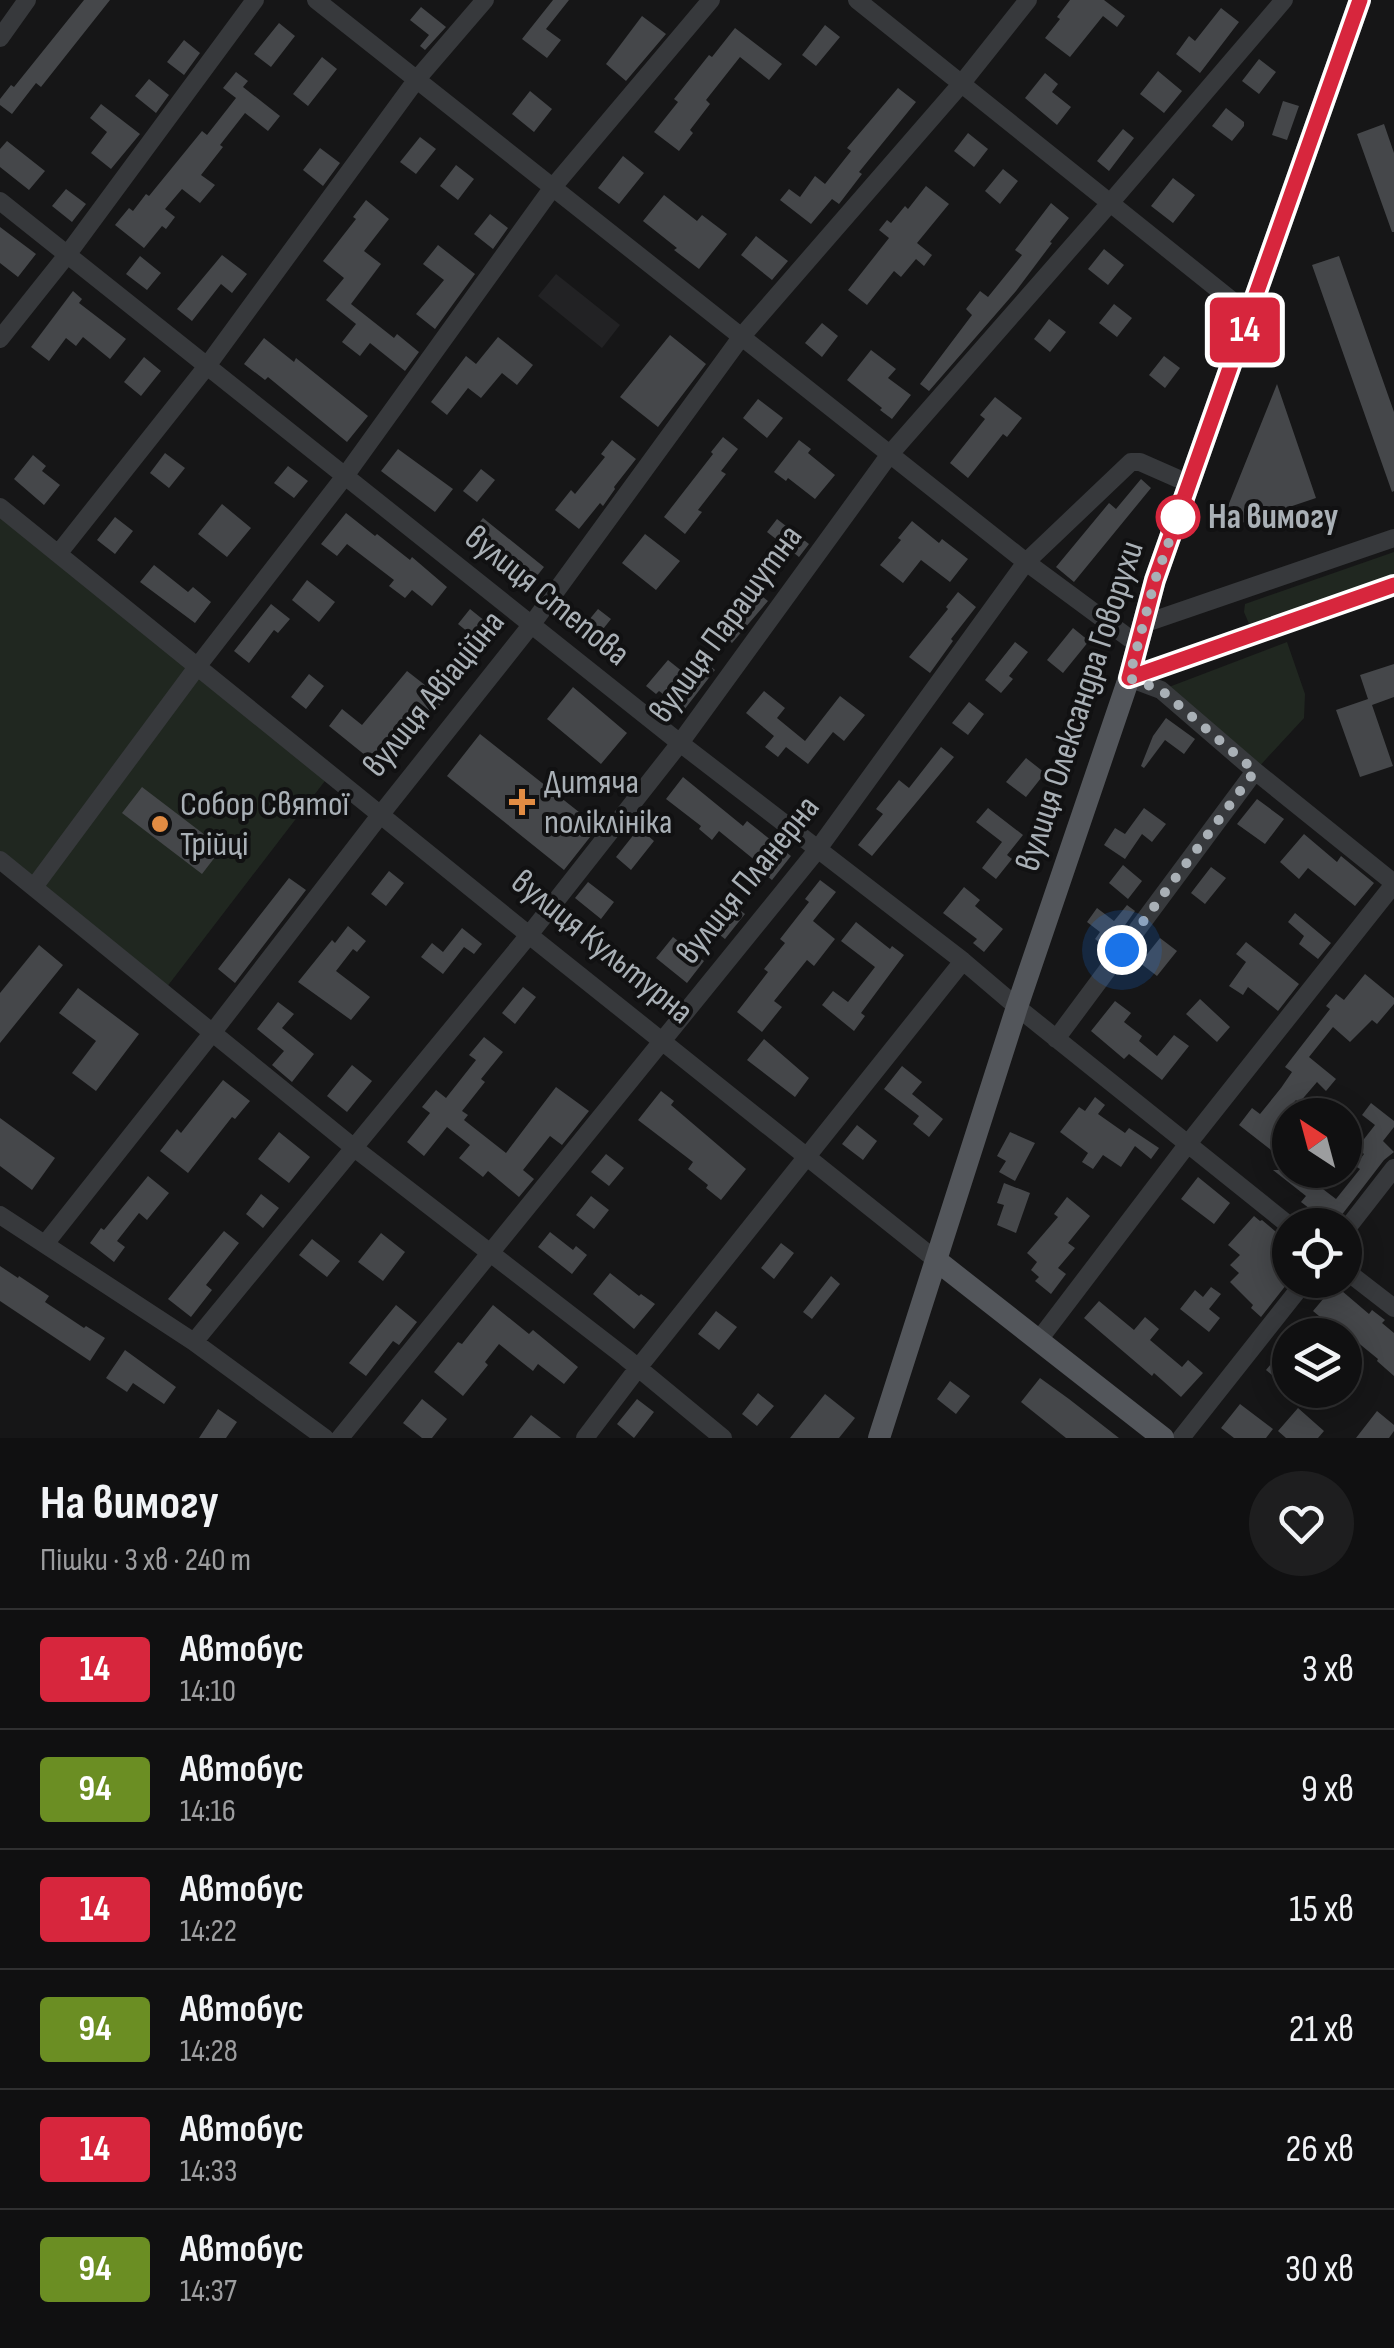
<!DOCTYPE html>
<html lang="uk">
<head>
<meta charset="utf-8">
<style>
  body { margin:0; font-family:"Sofia Sans Condensed",sans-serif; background:#1e1e1f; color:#f1f3f6; height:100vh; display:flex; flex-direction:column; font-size:38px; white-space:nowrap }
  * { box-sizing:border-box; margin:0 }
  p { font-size:32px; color:#9c9d9f }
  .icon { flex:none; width:55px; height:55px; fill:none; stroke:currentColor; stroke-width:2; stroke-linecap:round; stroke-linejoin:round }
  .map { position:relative; height:1438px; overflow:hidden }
  .details { display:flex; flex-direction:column; background:#101011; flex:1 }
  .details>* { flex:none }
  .badge { padding:0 20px; border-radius:8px; font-size:35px; line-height:65px }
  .needle { width:65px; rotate:324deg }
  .tools { position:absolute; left:1272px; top:1098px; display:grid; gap:20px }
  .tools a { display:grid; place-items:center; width:90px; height:90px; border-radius:50%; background:#101011; box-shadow:0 5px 25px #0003,0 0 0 2px #303031; font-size:50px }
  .you { position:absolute; width:50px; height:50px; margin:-25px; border:8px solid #fff; border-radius:50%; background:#1a73e8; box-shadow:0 0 0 15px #1a73e833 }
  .map>.badge { position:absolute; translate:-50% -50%; box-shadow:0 0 0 5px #fff }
  .round { display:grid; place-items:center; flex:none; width:105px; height:105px; border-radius:52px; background:#1e1e1f }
  .headline { display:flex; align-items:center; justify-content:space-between; height:170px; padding:0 40px }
  h1 { font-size:48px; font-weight:700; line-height:75px }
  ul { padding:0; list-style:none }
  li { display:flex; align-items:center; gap:30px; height:120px; padding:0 40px; border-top:2px solid #303031 }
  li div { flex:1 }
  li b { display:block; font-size:38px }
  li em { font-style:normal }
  li .badge { min-width:110px; font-weight:700; text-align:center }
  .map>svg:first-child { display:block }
  .built { fill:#222224 }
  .green { fill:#202720 }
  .building { fill:#45474a }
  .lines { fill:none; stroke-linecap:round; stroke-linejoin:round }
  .minor { stroke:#37393c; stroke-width:18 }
  .major { stroke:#53565b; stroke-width:22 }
  .line-casing { stroke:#fff; stroke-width:22 }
  .line { stroke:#d7263d; stroke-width:15 }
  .walk { stroke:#a9b0b6; stroke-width:10; stroke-dasharray:0 18 }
  .stop-dot { fill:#fff; stroke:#d7263d; stroke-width:5 }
  .poi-dot { fill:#e28c43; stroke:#111112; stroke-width:4 }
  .labels { text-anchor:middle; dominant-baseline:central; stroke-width:8; stroke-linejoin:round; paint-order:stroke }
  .stop-label { font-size:35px; font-weight:bold; fill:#a9b0b6; stroke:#111112; text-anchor:start }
  .street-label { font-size:35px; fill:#a9b0b6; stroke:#111112 }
  .poi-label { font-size:35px; fill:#a9b0b6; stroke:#111112; text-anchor:start }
</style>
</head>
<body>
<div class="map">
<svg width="1394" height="1438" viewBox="0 0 1394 1438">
  <rect width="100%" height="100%" fill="#161617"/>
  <path class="built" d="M556 274 620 325 602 348 538 296Z"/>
  <path class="green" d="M0 507 331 773 163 992 0 860Z
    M1394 552V577L1250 626 1244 612 1245 604Z
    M1287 642 1305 694 1304 718 1255 771 1161 690Z"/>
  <path class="building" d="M84 0H110L41 87 36 83 12 114 0 105V99L11 85 14 87Z
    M553 0H569L546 29 561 40 547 58 522 39Z
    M1070 0H1104L1125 16 1117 27 1103 16 1070 57 1045 38 1060 19 1057 17Z
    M421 7 446 27 425 50 420 46 429 35 410 20Z
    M1221 8 1239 22 1200 73 1176 54 1189 36 1195 41Z
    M642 16 666 34 626 81 606 64Z
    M279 23 295 36 271 67 254 54Z
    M825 25 840 37 816 66 802 55Z
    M735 28 782 64 769 80 740 57 706 100 710 104 690 130 693 133 679 151 654 132 678 102 674 99 709 55 712 57Z
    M184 40 200 53 184 75 167 62Z
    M322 57 337 69 308 106 293 94Z
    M1259 59 1276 72 1259 94 1242 81Z
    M1158 71 1182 91 1164 113 1140 94Z
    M236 72 248 81 243 87 280 116 268 131 245 113 220 145 223 147 201 175 215 185 200 203 182 189 165 209 175 217 166 229 162 226 144 248 115 225 129 208 133 211 146 194 149 196 202 131 207 135 236 98 223 88Z
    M1045 73 1058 84 1052 92 1071 107 1057 125 1025 98Z
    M149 79 169 95 156 113 135 96Z
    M898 88 916 102 859 172 862 174 839 204 832 199 811 224 780 200 789 189 800 197 815 176 825 184 851 151 847 148Z
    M530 91 552 109 534 132 512 114Z
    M1283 101 1299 106 1287 140 1272 135Z
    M101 104 140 134 111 169 91 153 107 132 90 118Z
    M1226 108 1244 122V126L1232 141 1212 126Z
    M1384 124 1394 153V232H1392L1357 134Z
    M1123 129 1134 138 1109 171 1097 161Z
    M968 133 988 149 974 167 954 151Z
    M420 137 436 149 416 174 400 162Z
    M7 141 45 171 29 190 0 167V149Z
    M320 148 340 163 323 186 303 170Z
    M623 156 644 173 619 204 598 188Z
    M456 165 474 179 458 200 440 186Z
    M1003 169 1018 181 1000 204 985 191Z
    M1173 178 1195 195 1173 223 1151 206Z
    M926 186 949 204 917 243 932 255 924 266 916 259 901 277 894 271 867 305 848 290 889 238 879 230 887 220 891 223 905 206 908 209Z
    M66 189 86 204 72 222 52 206Z
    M664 195 697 221 702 215 727 234 699 269 674 250 677 248 643 221Z
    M366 200 389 219 364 251 381 264 351 304 394 338 397 334 419 352 405 371 370 343 360 356 342 342 356 324 326 300 344 278 323 261 356 219 353 217Z
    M1051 203 1069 218 1050 242 1052 243 1016 291 929 391 920 384 972 315 966 309 980 291 988 297 1022 255 1015 250Z
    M490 214 508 228 493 249 474 234Z
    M0 227 36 254 18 277 0 263Z
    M756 236 788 261 772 280 741 255Z
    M438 245 475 274 435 329 416 314 444 280 423 264Z
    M1104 249 1124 265 1108 285 1088 269Z
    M222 255 247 274 232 293 221 284 192 321 177 309Z
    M140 256 161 273 147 290 126 274Z
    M1339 256 1394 412V491L1392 492 1312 265Z
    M73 291 82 299 79 303 126 339 110 359 83 337 76 346 66 338 49 361 31 347Z
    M1114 304 1132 318 1117 337 1099 323Z
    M1049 319 1066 332 1050 352 1034 339Z
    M822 323 838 336 822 357 805 343Z
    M670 335 706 364 658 427 620 397Z
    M498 337 533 365 517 385 502 373 481 398 468 388 447 415 431 402 466 356 476 364Z
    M264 338 294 362 296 358 368 416 347 442 268 377 265 380 244 364Z
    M871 350 896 369 888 378 911 395 892 419 880 410 882 408 847 380Z
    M1164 356 1180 368 1165 388 1149 375Z
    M144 357 161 371 141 396 124 382Z
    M1277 384 1316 498 1218 531Z
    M995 397 1022 418 1007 437 1003 434 968 478 950 463 985 419 980 415Z
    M758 399 783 418 767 438 743 418Z
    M723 437 738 449 721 471 726 474 698 510 702 512 685 534 664 517 713 454 711 452Z
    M612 440 636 459 614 487 615 489 603 506 600 503 579 529 555 510 571 490 575 494 605 457 601 454Z
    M799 440 811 449 808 453 835 475 815 499 788 478 786 481 774 472Z
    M398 449 453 489 435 512 381 471Z
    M165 453 185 468 169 488 150 473Z
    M33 455 46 466 42 471 60 485 44 505 14 479Z
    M288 466 308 481 294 498 274 483Z
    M481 469 495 480 477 502 463 491Z
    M1141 479 1151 488 1074 582 1056 567 1109 503 1116 509Z
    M222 504 251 528 227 557 198 534Z
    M346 513 375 536 377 534 410 560 412 557 447 587 432 606 412 590 405 598 389 586 394 580 347 544 337 556 321 544Z
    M115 517 133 531 115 554 97 540Z
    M483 518 544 567 529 586 469 535Z
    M777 519 809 544 799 557 767 532Z
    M912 521 939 543 942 539 968 559 950 582 921 560 903 583 880 565 901 540 898 538Z
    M645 534 680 561 656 590 622 563Z
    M154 565 188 592 193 587 211 602 195 623 140 582Z
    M307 580 335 602 319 622 292 600Z
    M746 584 768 601 732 643 717 631 740 603 735 599Z
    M958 592 976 607 951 639 953 641 930 673 909 657 948 609 946 607Z
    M271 604 290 619 278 633 274 630 249 663 234 651Z
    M470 609 496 630 484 645 458 624Z
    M598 609 611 619 592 643 579 632Z
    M1073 628 1089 641 1063 673 1047 660Z
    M1015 642 1028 652 1009 676 1013 679 1001 693 985 680Z
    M702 659 715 670 684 710 659 691 656 694 646 686 668 660 688 676Z
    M1394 664V697L1372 705 1393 766 1360 777 1336 710 1368 699 1360 675Z
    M447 666 460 677 443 699 444 700 433 713 428 710 404 740 399 735 376 764 329 726 342 709 362 725 407 671 430 689Z
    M309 674 324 686 306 709 291 697Z
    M573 687 627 733 601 764 547 719Z
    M764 691 785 708 777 718 805 741 840 696 865 715 844 741 833 732 808 764 786 747 778 757 765 747 774 736 746 713Z
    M969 702 984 714 968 735 952 723Z
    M1166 718 1195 739 1184 754 1165 740 1144 768 1141 766 1153 736Z
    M480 734 598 827 564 870 447 776Z
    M941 747 954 757 872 856 858 845 883 814 876 809 899 780 909 788Z
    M1026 758 1045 773 1026 797 1006 782Z
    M683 777 743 826 747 821 791 856 772 880 754 866 757 862 719 831 712 840 699 829 701 826 666 799Z
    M142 787 222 848 202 874 122 813Z
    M1257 799 1284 819 1265 844 1237 824Z
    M988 808 1023 835 1007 855 1012 859 996 879 982 868 1002 842 976 822Z
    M1144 808 1166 824 1152 842 1142 834 1125 859 1104 845 1115 828 1125 834Z
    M639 828 654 841 631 870 616 857Z
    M1304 834 1337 862 1341 856 1374 883 1355 906 1308 868 1299 879 1280 862Z
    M1123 865 1142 881 1128 899 1109 883Z
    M1211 867 1226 878 1205 904 1191 893Z
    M389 871 404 883 386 906 371 894Z
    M289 878 306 890 235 983 218 969Z
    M820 880 836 892 813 921 835 939 814 966 807 960 774 1001 782 1007 762 1032 737 1012 768 972 764 969 785 943 780 939 809 902 805 899Z
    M588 882 614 902 601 919 575 898Z
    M964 887 980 900 975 906 1003 929 984 952 973 943 977 939 943 913Z
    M727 900 745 914 725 939 707 925Z
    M1127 905 1135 911 1108 949 1095 939 1100 932 1087 922 1097 908 1114 921Z
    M1295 913 1331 943 1318 959 1299 944 1304 936 1288 922Z
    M856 922 890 949 892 946 904 955 861 1013 865 1016 854 1031 822 1005 833 991 848 1002 875 967 841 941Z
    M348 926 366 941 357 952 353 949 336 971 370 997 351 1020 298 982 332 940 335 943Z
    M462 928 482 944 474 954 464 947 443 974 421 957 432 943 443 952Z
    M673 937 704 961 687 983 656 958Z
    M1160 938 1177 951 1157 976 1140 963Z
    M1246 942 1299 984 1278 1011 1248 987 1243 995 1229 986 1246 962 1236 954Z
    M39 945 63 965 0 1043V993Z
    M1365 974 1394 998V1004L1377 1024 1372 1020 1350 1042 1333 1027 1309 1057 1336 1079 1326 1091 1317 1082 1299 1103 1296 1100 1275 1126 1290 1139V1152L1284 1160 1239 1125 1252 1108 1260 1114 1281 1088 1292 1072 1285 1067 1330 1009 1326 1006 1336 994 1344 1000Z
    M523 987 536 997 515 1024 502 1013Z
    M78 988 139 1034 96 1091 72 1073 96 1041 59 1013Z
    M1200 999 1230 1027 1217 1042 1186 1014Z
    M1115 1001 1131 1013 1124 1022 1142 1036 1139 1041 1157 1056 1174 1035 1189 1046 1162 1080 1129 1054 1124 1059 1091 1031Z
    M278 1002 294 1014 282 1028 314 1054 292 1082 272 1065 284 1051 257 1029Z
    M484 1037 503 1052 481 1079 485 1082 462 1111 468 1115 464 1120 506 1153 556 1087 589 1111 562 1145 550 1136 523 1170 534 1179 519 1197 488 1171 483 1177 459 1158 470 1145 447 1127 424 1156 407 1142 430 1113 422 1107 436 1090 446 1098 476 1060 469 1055Z
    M764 1039 809 1078 795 1097 747 1060Z
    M352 1065 372 1081 347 1112 327 1096Z
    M902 1066 922 1082 912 1094 943 1119 929 1137 913 1124 919 1116 884 1089Z
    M223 1080 250 1101 235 1119 232 1117 188 1173 160 1151 177 1129 181 1133Z
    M661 1091 674 1101 671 1105 746 1169 721 1200 706 1188 708 1185 688 1169 693 1162 638 1120Z
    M1095 1097 1105 1105 1098 1114 1125 1133 1129 1128 1159 1148 1151 1159 1135 1146 1121 1167 1103 1155 1093 1169 1082 1162 1088 1153 1060 1132 1079 1107 1085 1111Z
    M1371 1103 1394 1121V1127L1383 1141 1394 1152 1384 1160 1334 1225H1331L1301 1202 1306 1196 1273 1170H1313L1307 1177 1336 1199 1360 1169 1355 1166 1364 1154 1357 1148 1375 1125 1362 1115Z
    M0 1118 55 1158 32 1190 0 1166Z
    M857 1125 877 1141 863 1160 842 1144Z
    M279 1132 310 1157 289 1183 258 1159Z
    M1010 1132 1035 1143 1015 1181 999 1172 1006 1161 997 1156Z
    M606 1154 624 1168 609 1186 591 1172Z
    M148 1176 169 1193 147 1220 139 1213 117 1241 125 1247 114 1262 90 1243 101 1228 104 1230Z
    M1198 1177 1230 1203 1214 1224 1181 1199Z
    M1004 1183 1030 1193 1016 1233 997 1225 1004 1205 997 1203Z
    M261 1194 279 1208 263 1228 246 1214Z
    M591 1196 609 1210 594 1229 576 1215Z
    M1067 1197 1090 1216 1068 1243 1075 1248 1058 1268 1066 1274 1051 1294 1035 1281 1039 1277 1031 1270 1037 1262 1027 1253 1058 1217 1054 1214Z
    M1254 1216 1260 1221 1262 1220 1290 1244V1280L1261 1317 1251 1308 1253 1305 1230 1282 1239 1273 1230 1265 1240 1255 1228 1245Z
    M224 1231 239 1243 206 1285 212 1290 191 1317 168 1299Z
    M550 1232 573 1250 576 1246 587 1255 572 1274 538 1247Z
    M381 1233 405 1252 383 1281 358 1262Z
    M312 1239 340 1261 327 1277 299 1255Z
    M781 1243 794 1253 774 1279 761 1268Z
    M0 1266 18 1278 19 1276 49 1296 45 1302 84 1328 86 1326 105 1338 90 1361 0 1301Z
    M610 1273 639 1296 641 1294 655 1304 634 1329 593 1294Z
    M831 1276 840 1284 812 1319 803 1312Z
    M1335 1285 1369 1314 1372 1310 1385 1320 1382 1323 1394 1333V1376L1377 1361 1378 1359 1334 1323 1331 1326 1313 1311Z
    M1211 1287 1221 1294 1209 1309 1220 1318 1209 1332 1180 1309 1195 1290 1203 1297Z
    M1099 1301 1134 1330 1145 1317 1159 1329 1150 1340 1182 1367 1188 1360 1203 1373 1181 1397 1154 1373 1152 1376 1084 1318Z
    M396 1305 417 1322 399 1345 393 1341 366 1376 349 1363Z
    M493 1305 529 1334 533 1330 578 1367 564 1384 538 1364 533 1371 499 1344 485 1362 488 1365 463 1396 434 1372 458 1342 462 1344Z
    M716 1311 737 1327 719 1350 698 1334Z
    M1290 1341V1390L1266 1370Z
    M125 1350 176 1387 164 1404 133 1383 127 1392 106 1378Z
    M1040 1378 1069 1399 1119 1438H1066L1021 1402Z
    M950 1381 970 1396 956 1414 937 1399Z
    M758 1393 774 1406 757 1426 742 1414Z
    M825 1394 855 1418 839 1438H790Z
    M422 1399 447 1419 432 1438H422L403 1423Z
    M637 1399 654 1412 634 1438 617 1424Z
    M1240 1404 1273 1429 1266 1438H1234L1221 1428Z
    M1298 1408 1324 1431 1318 1438H1286L1278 1431Z
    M218 1409 237 1422 226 1438H199Z
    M1377 1411 1394 1425V1431L1389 1438H1356Z
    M531 1415 561 1438H513Z"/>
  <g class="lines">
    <path class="minor" d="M316 0 1026 562 1137 644
      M857 0 1250 315
      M0 38 27 0
      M0 201 680 743 963 961 1017 1007 1290 1226
      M0 339 67 255 255 0
      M0 507 529 935 936 1260
      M58 554 207 366 417 79 485 0
      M1143 624 1394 538
      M1129 678 1161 690 1255 771 1394 883
      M1129 678 1394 585
      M0 860 353 1147 625 1357 723 1438
      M34 887 197 667 345 476 553 187 711 0
      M1056 1039 1255 771
      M0 1215 194 1342 325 1438
      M1345 1231 1394 1168
      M45 1244 213 1032 381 814 532 624 742 336 962 83 1028 0
      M1345 1270 1394 1308
      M1038 1341 1187 1145 1394 884
      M194 1342 529 935 680 743 890 454 1111 202 1284 0
      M340 1438 818 849 1026 562 1131 462H1140L1190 484
      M585 1438 638 1368 963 961
      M1181 1438 1306 1280"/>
    <path class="major" d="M936 1260 1163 1438
      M879 1438 1017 1007 1129 678 1155 580 1360 0"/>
  </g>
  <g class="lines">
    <defs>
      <path id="line" d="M1360 0 1155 580 1129 678 1394 585"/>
    </defs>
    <use href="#line" class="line-casing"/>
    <use href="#line" class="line"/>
    <path class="walk" d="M1122 950 1255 771 1161 690 1129 678 1155 580 1178 517"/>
  </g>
  <circle class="stop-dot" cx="1178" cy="517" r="20"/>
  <g class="poi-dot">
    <path d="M517 787h10v10h10v10h-10v10h-10v-10h-10v-10h10z"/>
    <circle cx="160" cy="824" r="10"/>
  </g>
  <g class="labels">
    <g class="stop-label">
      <text x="1208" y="517">На вимогу</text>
    </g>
    <g class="street-label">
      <text transform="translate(547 596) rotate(39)">вулиця Степова</text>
      <text transform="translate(726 624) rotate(-54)">вулиця Парашутна</text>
      <text transform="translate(434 694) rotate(-51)">вулиця Авіаційна</text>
      <text transform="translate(1080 706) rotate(-72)">вулиця Олександра Говорухи</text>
      <text transform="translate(748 880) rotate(-51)">вулиця Планерна</text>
      <text transform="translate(602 947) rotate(39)">вулиця Культурна</text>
    </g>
    <g class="poi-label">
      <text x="544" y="782">Дитяча<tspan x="544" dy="40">поліклініка</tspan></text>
      <text x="180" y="804">Собор Святої<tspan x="180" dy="40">Трійці</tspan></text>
    </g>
  </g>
</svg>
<div class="tools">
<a><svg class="needle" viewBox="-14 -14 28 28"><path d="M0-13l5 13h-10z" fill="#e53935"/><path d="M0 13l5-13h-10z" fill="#9c9d9f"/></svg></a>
<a><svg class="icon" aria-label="locate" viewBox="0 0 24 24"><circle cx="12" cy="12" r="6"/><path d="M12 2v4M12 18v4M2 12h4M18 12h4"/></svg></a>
<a><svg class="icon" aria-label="layers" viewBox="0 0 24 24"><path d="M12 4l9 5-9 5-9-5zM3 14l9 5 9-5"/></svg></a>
</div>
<div class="you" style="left:1122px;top:950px"></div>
<b class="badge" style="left:1245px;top:330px;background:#d7263d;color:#fff">14</b>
</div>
<section class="details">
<div class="headline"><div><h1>На вимогу</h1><p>Пішки · 3 хв · 240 m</p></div><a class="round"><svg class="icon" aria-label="heart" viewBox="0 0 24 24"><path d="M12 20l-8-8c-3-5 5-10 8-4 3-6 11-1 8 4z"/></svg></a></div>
<ul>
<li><span class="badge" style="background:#d7263d;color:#fff">14</span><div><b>Автобус</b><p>14:10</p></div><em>3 хв</em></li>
<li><span class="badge" style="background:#6b8e23;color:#fff">94</span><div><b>Автобус</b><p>14:16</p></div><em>9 хв</em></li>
<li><span class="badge" style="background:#d7263d;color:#fff">14</span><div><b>Автобус</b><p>14:22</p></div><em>15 хв</em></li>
<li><span class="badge" style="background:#6b8e23;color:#fff">94</span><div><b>Автобус</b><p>14:28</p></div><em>21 хв</em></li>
<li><span class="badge" style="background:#d7263d;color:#fff">14</span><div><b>Автобус</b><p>14:33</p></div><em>26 хв</em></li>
<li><span class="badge" style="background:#6b8e23;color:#fff">94</span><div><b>Автобус</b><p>14:37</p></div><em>30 хв</em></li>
</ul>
</section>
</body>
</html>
